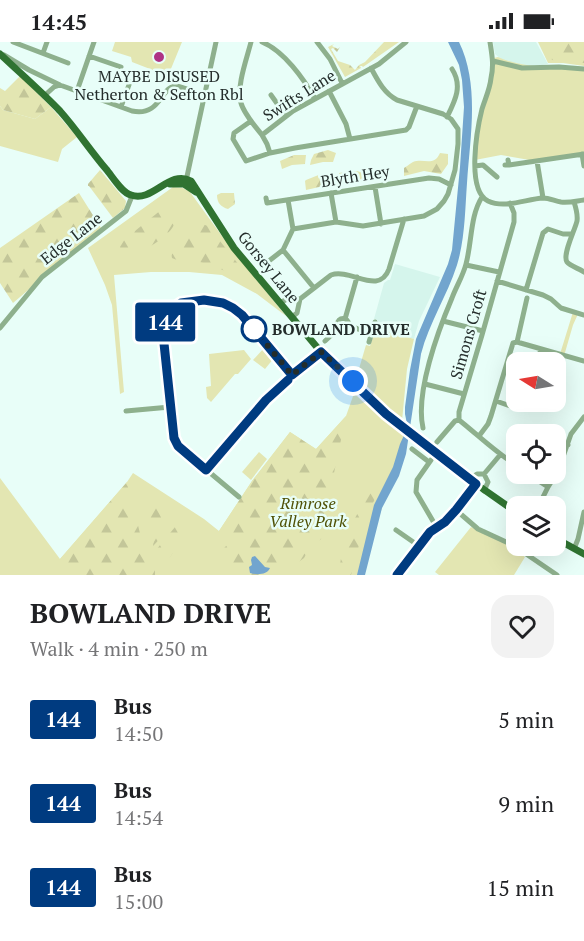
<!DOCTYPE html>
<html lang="en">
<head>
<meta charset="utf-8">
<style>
  body { margin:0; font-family:"PT Serif",serif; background:#f2f2f2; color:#202124; height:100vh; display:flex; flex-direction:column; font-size:22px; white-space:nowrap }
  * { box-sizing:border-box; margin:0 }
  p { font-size:20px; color:#757577 }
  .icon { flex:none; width:33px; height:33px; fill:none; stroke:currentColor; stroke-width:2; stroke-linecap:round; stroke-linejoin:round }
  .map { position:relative; height:533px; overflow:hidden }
  .details { display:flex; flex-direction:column; background:#fff; flex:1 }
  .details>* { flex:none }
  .badge { padding:0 12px; border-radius:4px; font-size:21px; line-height:39px }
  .needle { width:39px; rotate:281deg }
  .tools { position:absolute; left:506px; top:310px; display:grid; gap:12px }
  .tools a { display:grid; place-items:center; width:60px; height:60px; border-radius:12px; background:#fff; box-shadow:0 6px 24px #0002; font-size:30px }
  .you { position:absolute; width:30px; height:30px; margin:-15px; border:4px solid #fff; border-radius:50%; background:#1a73e8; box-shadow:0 0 0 9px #1a73e833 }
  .map>.badge { position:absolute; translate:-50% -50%; box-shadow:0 0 0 3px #fff }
  .round { display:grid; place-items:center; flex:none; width:63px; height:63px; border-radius:18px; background:#f2f2f2 }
  .summary { display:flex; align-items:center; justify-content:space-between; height:102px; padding:0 30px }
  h1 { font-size:28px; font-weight:700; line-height:45px }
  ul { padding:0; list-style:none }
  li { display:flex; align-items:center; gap:18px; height:84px; padding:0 30px }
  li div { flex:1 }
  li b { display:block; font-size:22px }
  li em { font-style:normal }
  li .badge { min-width:66px; font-weight:700; text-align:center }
  .status { display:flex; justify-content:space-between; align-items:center; height:42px; padding:0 30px; background:#fff; direction:ltr }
  .status svg { height:16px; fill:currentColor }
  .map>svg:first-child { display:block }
  .built { fill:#d5f5ec }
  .green { fill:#e3e6b2 }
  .forest { fill:url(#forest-firs) }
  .water { fill:#72a5ce }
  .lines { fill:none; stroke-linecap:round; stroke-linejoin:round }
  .minor { stroke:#8eb08d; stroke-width:5 }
  .major { stroke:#307331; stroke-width:7 }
  .line-casing { stroke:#fff; stroke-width:14 }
  .line { stroke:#003b80; stroke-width:9 }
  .walk { stroke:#242d2b; stroke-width:6; stroke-dasharray:0 10.8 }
  .poi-dot { fill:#ae3385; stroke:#e8fef8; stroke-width:2 }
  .stop-dot { fill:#fff; stroke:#003b80; stroke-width:3 }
  .labels { text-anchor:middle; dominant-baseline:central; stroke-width:5; stroke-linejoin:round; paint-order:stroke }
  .poi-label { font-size:16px; fill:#242d2b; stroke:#e8fef8 }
  .street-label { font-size:16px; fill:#242d2b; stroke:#e8fef8 }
  .stop-label { font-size:16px; font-weight:bold; fill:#242d2b; stroke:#e8fef8; text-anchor:start }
  .park-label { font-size:16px; font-style:italic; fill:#4f5005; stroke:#e8fef8 }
</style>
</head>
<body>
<div class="status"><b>14:45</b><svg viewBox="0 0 49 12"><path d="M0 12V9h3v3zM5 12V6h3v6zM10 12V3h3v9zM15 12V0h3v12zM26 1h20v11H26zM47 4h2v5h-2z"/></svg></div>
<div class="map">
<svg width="584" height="533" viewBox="0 0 584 533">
  <defs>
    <pattern id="forest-firs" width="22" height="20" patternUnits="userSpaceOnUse" patternTransform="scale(1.5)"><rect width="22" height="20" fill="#e3e6b2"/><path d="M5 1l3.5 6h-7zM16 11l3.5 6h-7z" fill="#c3c699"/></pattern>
  </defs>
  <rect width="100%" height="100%" fill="#e8fef8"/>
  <path class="built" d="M493 0H536L548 22 542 23 519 24 511 21 501 17 495 12Z
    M395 222 440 235 419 279 414 297 376 286 378 278 374 277 384 241 388 238H390Z"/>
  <path class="green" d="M115 0H182L168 34 132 20 131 15 112 9Z
    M538 0H584V24L563 21H548Z
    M498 15C525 27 555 25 584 26V112L535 119 501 113 475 118 477 89 494 16Z
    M0 64 3 68 35 77 51 65 77 95 62 107 58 120 0 104Z
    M173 145 183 146 190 150 227 201 286 274 257 252 222 233 189 230H151L114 233 124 350 120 352 112 263 105 243 88 206Z
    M573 270 578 272 573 283 564 314 560 312Z
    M376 286 414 297 407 327 402 379 356 337 366 303 370 304Z
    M265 305 274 316 265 327 253 318Z
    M244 308 251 317 238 332H235L211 360 207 356 206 345 211 344 209 312Z
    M357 343 407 393 389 443 361 533H0V436L60 517 127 440 133 431 204 477 219 489 252 439 290 390 316 407 346 374Z
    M259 410 267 417 251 438 242 430Z
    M471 485 514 506 525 515 514 533H439L435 530Z"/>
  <path class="forest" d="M384 0H399L363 25 362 24H360L361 26 345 35 328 5 334 2 332 4 338 7 340 5 337 10 333 6 331 7 338 19 350 23 355 28 359 23 365 20Z
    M543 0H569L584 8V21L552 18Z
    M20 34 51 65 35 77 3 68 0 64V46L5 49Z
    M328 108 336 111 333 120H323L310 123 311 118 314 112Z
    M440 111 448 112V122L441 132 424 129 404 134V126C406 125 411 121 413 120 424 116 434 125 440 111Z
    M294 113H306L305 122 292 123 282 127 280 119Z
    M100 128 126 159 125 166 113 176 89 144H88V142Z
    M357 129 367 132 368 140H348L339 143V131Z
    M321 132 332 133V135L328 143 306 148 305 139 306 138Z
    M79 151 101 186 13 261 0 241V206Z
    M221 151H234L235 162 228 167C221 165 217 161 217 153Z
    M167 167 172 169C173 172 175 175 175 178 175 193 142 209 131 216L122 214 120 205 125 197 161 168Z
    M196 182H202L208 184 247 233 246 238H243C228 230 213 223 196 219 188 217 180 220 172 216L171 210 186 190Z
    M346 374 334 431 333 449 335 476 332 485 326 493 309 507 304 516 292 525 279 528 272 524 269 533H230C231 519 211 508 234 500L219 489 252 439 290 390 316 407Z
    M373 438 382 444 368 470 351 533H338L344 500 349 487 360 467Z
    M127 440 146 515 155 526V533H70L60 517Z
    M152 460 156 462 164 483 168 488 153 504 154 497 149 477Z
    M180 479 193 482 192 490 184 496 167 519 156 508Z"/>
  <path class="water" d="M448 0H459C480 43 470 95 467 141 465 168 465 197 457 223 447 254 429 281 421 312L406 412 399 434 382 466 365 533H357L374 463 393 425 400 402 405 391 407 382 405 372V365L410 328 416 297 448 222 452 208 460 125 464 65 462 38 459 23Z
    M255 514 265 525 270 526C267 533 257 533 250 531L249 525 252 523 251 518 252 515Z"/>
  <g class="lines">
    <path class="minor" d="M13 0 68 21
      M251 0C247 16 236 45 241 61 244 72 255 84 262 93L293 69 379 22 406 0
      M262 0C284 9 304 37 315 57
      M317 0 330 17 342 41
      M490 0C492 13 494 23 491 36 490 47 485 57 482 67 477 87 466 148 488 159 505 167 526 157 543 156 549 156 555 159 561 160 569 161 576 159 584 158
      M43 11 47 0
      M4 13 29 28 60 43 132 69C161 75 161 44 176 44 185 45 196 51 204 54
      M89 14 121 25
      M493 19 522 26 559 25 584 27
      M77 49 94 0
      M329 49 346 82 350 97
      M271 53 286 74
      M44 54 54 45 60 43
      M121 65 130 40
      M447 75C455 59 463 44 452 27
      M251 79 234 91 233 97 246 119 270 111 295 106 406 88 409 85 417 64
      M262 93 267 102 270 111
      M582 112 584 124
      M537 119 543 156
      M505 123H509L508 118
      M509 123 584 112
      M475 124 483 123 497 135
      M186 139 216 0
      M375 145 381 182
      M331 151 336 180
      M266 156 267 161 429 136 439 137 451 143
      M288 158 293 187
      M574 160C576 166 578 172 577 179 575 188 562 213 567 220 570 224 580 227 584 230
      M510 161 514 171V180L482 293 459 370V378C478 393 495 410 516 423
      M293 187 336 180 363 184 424 174 437 167 444 159 448 152 455 128 458 102V87L451 77 443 72 397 58C384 51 378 39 371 26
      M283 208 314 246
      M265 222 283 208 293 187
      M466 223 499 230
      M497 239 543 253 551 257 561 266 584 273
      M526 248 543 191 548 187 563 192H572
      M280 261 287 257H300
      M292 275 297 271 300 257 331 233C351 226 379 254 389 227L404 177
      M337.5 282a5.5 5.5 0 1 1 11 0a5.5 5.5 0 1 1-11 0Z
      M345 277 357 235
      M443 279 483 289
      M349 284 371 291
      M0 286 42 235 126 169 132 154
      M325 299 339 286
      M369 300 375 280
      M517 300 527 256
      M537 321 541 307
      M425 342 464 352
      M555 352 558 353
      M496 359 516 366 524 365 526 360
      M126 369 170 365
      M423 386C415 351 438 289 452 256 456 245 463 234 466 222 472 200 470 174 482 155
      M479 394 488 382 491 374 513 301 517 300 584 319
      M555 399 568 403
      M437 400 455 379 459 378
      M412 407 429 420
      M431 418 417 438 416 450 437 486
      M206 428 266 358 321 310
      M484 432 500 413
      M528 432 548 445 558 429 571 392 584 375
      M469 437 477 432H484L488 440 484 449
      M239 455 178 404 175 399 172 388 163 292V285L166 276 171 269 179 262 185 260 200 258 218 260 233 266 242 273 293 333
      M538 465 548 445
      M456 468 478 487 513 503 557 533
      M396 488 419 504
      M574 507 578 497 584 470
      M397 533 431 490 445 480 456 468 476 442"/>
    <path class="major" d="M0 12C20 31 41 49 60 69 76 87 90 108 106 127 112 134 122 151 131 153 153 161 169 127 191 139L234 206 321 310 386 372 476 442 516 470
      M170 142H184L196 150
      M555 496 584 512"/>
  </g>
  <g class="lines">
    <defs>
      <path id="line" d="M288 338 266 358 206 428 178 404 174 396 163 292 164 282 167 274 173 267 181 261 204 258 223 261 233 266 242 273 292 333 321 310 386 372 476 442 456 468 445 480 430 490 397 533"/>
    </defs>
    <use href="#line" class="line-casing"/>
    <use href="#line" class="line"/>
    <path class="walk" d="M254 287 292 333 321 310 353 339"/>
  </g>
  <circle class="poi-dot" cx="159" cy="15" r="6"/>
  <circle class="stop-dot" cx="254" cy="287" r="12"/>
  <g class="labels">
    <g class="poi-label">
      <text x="159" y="34">MAYBE DISUSED<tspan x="159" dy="18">Netherton &amp; Sefton Rbl</tspan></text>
    </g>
    <g class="street-label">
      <text transform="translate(299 53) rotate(-32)">Swifts Lane</text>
      <text transform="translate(355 134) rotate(-9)">Blyth Hey</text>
      <text transform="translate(71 196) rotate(-38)">Edge Lane</text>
      <text transform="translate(269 225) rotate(51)">Gorsey Lane</text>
      <text transform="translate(468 292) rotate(-74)">Simons Croft</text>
    </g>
    <g class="stop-label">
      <text x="272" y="287">BOWLAND DRIVE</text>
    </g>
    <g class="park-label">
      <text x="308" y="461">Rimrose<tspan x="308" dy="18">Valley Park</tspan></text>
    </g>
  </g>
</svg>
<div class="tools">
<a><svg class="needle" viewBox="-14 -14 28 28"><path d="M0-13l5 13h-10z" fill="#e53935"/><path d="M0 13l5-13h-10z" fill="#757577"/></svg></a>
<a><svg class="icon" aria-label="locate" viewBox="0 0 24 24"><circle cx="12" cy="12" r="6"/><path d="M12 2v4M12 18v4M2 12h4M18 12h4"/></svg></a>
<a><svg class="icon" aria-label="layers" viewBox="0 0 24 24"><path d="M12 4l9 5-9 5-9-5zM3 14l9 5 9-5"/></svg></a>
</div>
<div class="you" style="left:353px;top:339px"></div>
<b class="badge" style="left:165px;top:280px;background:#003b80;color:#fff">144</b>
</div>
<section class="details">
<div class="summary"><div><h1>BOWLAND DRIVE</h1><p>Walk · 4 min · 250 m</p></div><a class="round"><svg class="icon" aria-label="heart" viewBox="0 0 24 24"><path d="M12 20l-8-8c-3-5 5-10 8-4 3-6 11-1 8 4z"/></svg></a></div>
<ul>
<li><span class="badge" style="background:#003b80;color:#fff">144</span><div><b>Bus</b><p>14:50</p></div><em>5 min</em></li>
<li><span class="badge" style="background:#003b80;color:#fff">144</span><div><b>Bus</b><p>14:54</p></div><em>9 min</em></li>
<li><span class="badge" style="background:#003b80;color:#fff">144</span><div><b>Bus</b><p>15:00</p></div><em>15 min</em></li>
</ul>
</section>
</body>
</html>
